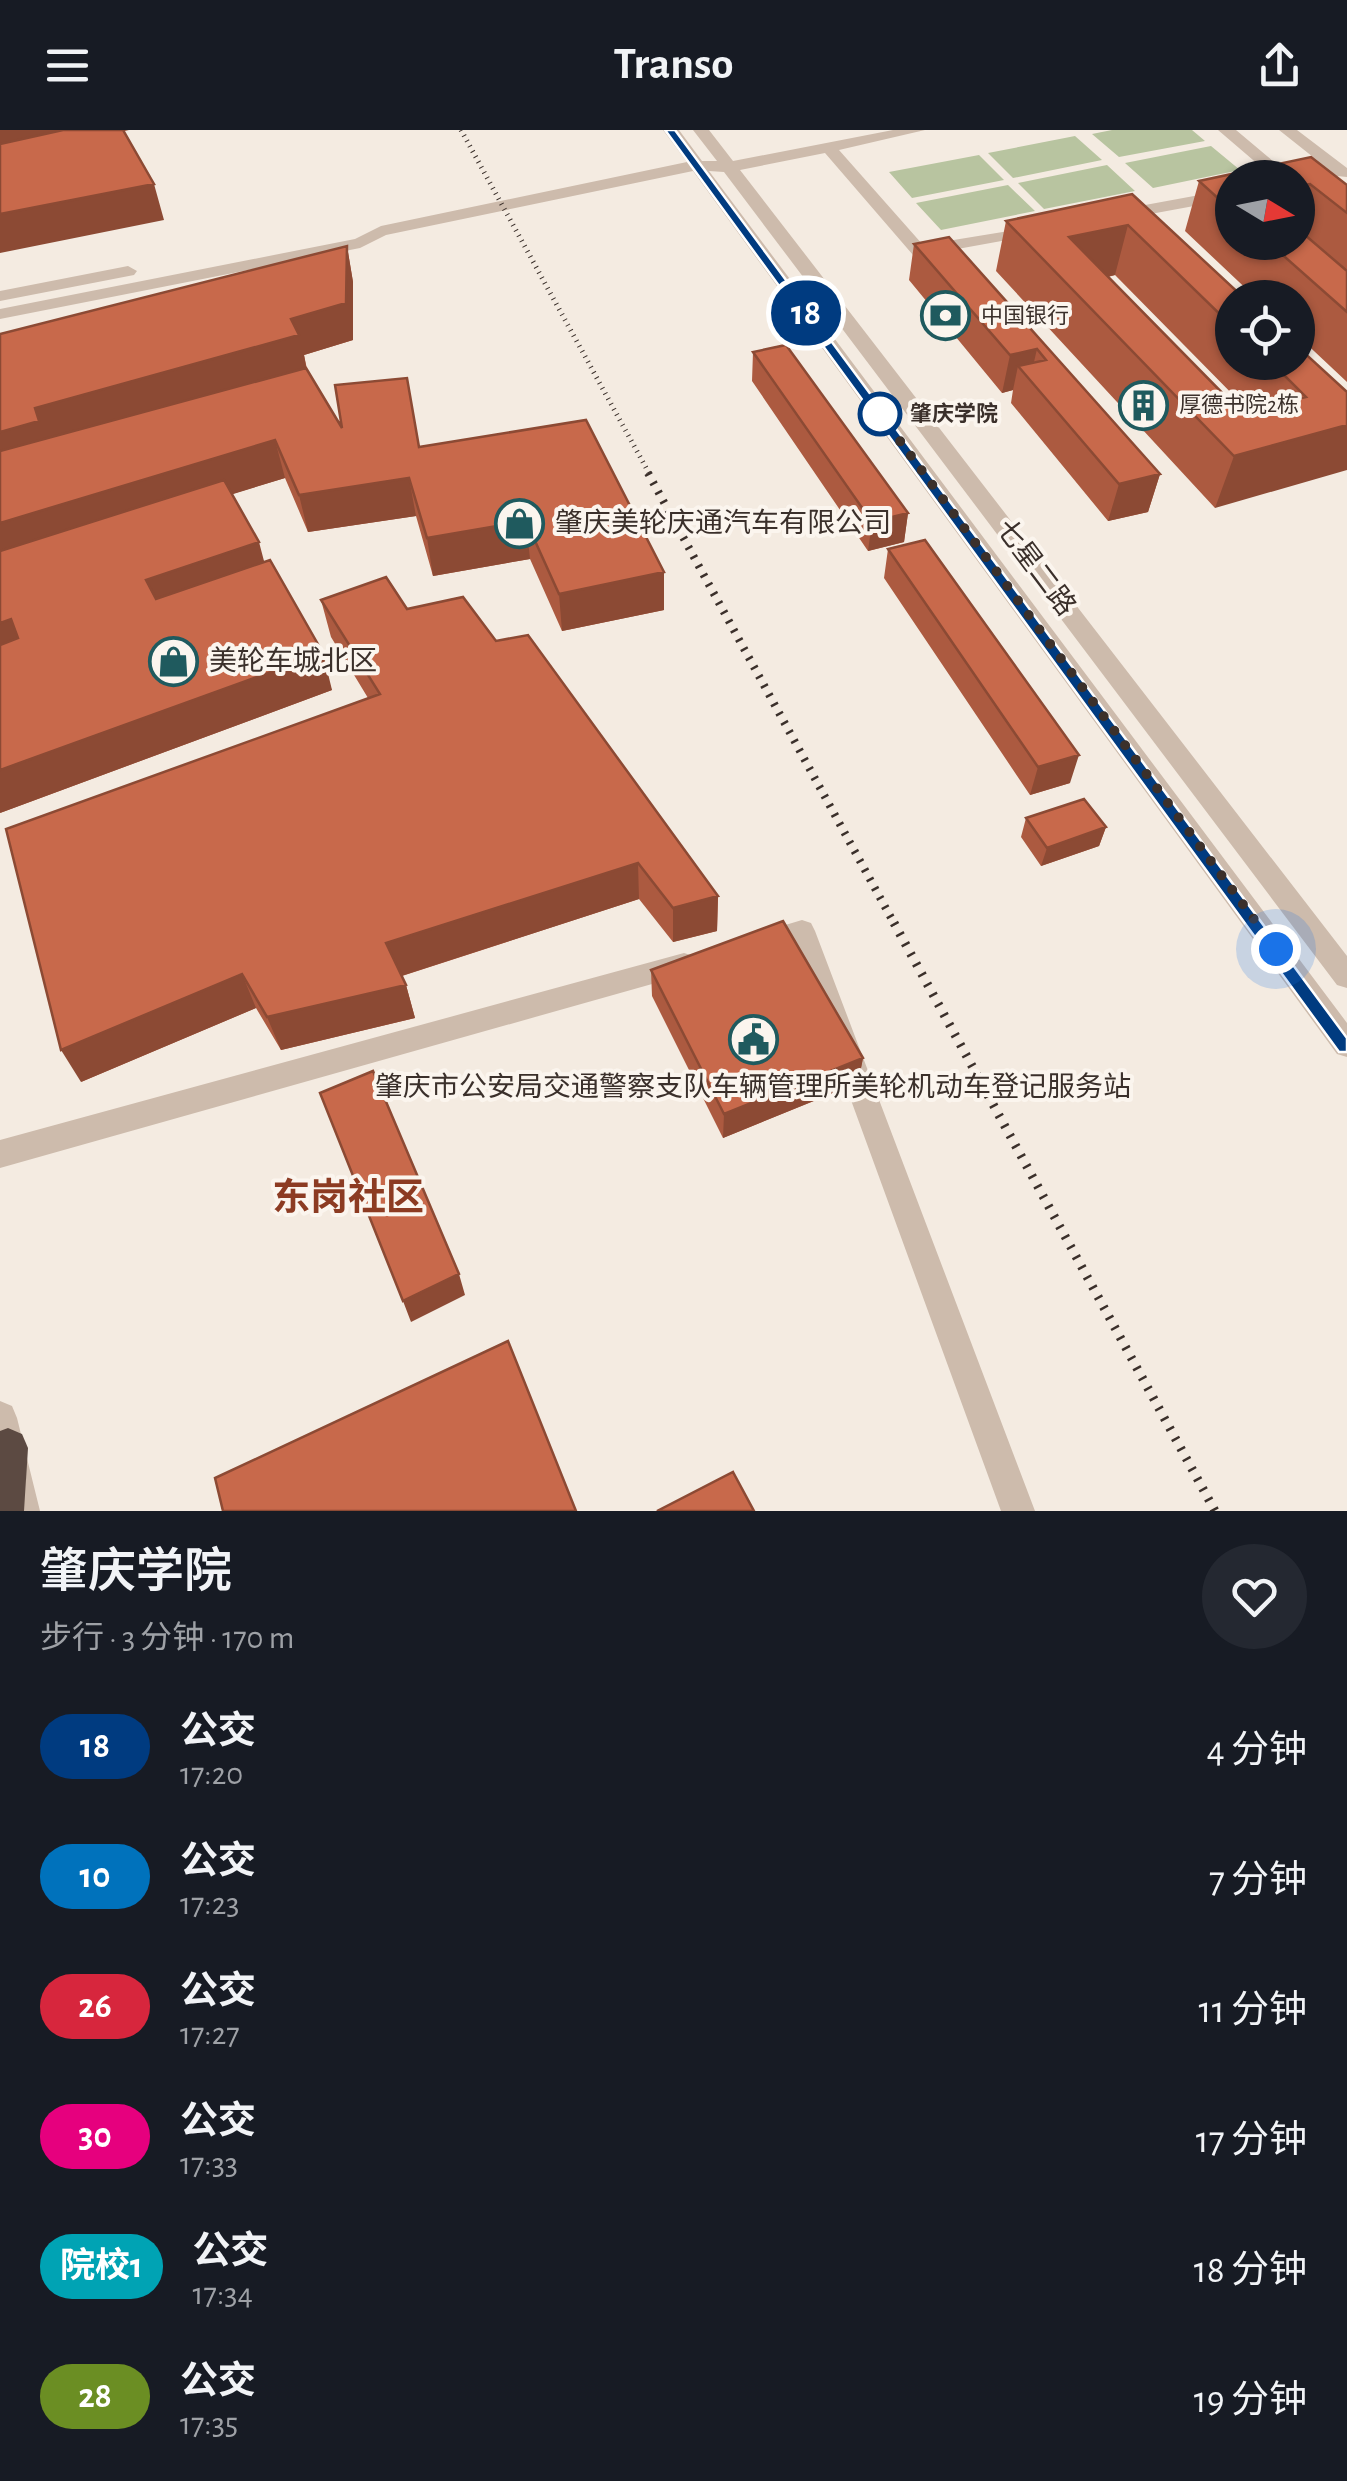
<!DOCTYPE html>
<html lang="zh">
<head>
<meta charset="utf-8">
<style>
  body { margin:0; font-family:"Alegreya Sans","Noto Sans SC",sans-serif; background:#242831; color:#f1f3f6; height:100vh; display:flex; flex-direction:column; font-size:38px; white-space:nowrap }
  * { box-sizing:border-box; margin:0 }
  p { font-size:32px; color:#9ea1a6 }
  .icon { flex:none; width:55px; height:55px; fill:none; stroke:currentColor; stroke-width:2; stroke-linecap:round; stroke-linejoin:round }
  .map { position:relative; height:1381px; overflow:hidden }
  .details { display:flex; flex-direction:column; background:#171b24; flex:1 }
  .details>* { flex:none }
  .badge { padding:0 20px; border-radius:32px; font-size:35px; line-height:65px }
  .needle { width:65px; rotate:100deg }
  .controls { position:absolute; left:1215px; top:30px; display:grid; gap:20px }
  .controls a { display:grid; place-items:center; width:100px; height:100px; border-radius:50%; background:#171b24; box-shadow:0 2px 8px #0004; font-size:50px }
  .you { position:absolute; width:50px; height:50px; margin:-25px; border:8px solid #fff; border-radius:50%; background:#1a73e8; box-shadow:0 0 0 15px #1a73e833 }
  .map>.badge { position:absolute; translate:-50% -50%; box-shadow:0 0 0 5px #fff }
  .round { display:grid; place-items:center; flex:none; width:105px; height:105px; border-radius:52px; background:#242831 }
  .head { display:flex; align-items:center; justify-content:space-between; height:170px; padding:0 40px }
  h1 { font-size:48px; font-weight:600; line-height:75px }
  ul { padding:0; list-style:none }
  li { display:flex; align-items:center; gap:30px; height:130px; padding:0 40px }
  li div { flex:1 }
  li b { display:block; font-size:38px }
  li em { font-style:normal }
  li .badge { min-width:110px; font-weight:700; text-align:center }
  header { display:flex; justify-content:space-between; align-items:center; height:130px; padding:0 40px; background:#171b24; font-size:45px; font-weight:600 }
  .map>svg:first-child { display:block }
  .green { fill:#b8c4a0 }
  .lines { fill:none; stroke-linecap:round; stroke-linejoin:round }
  .minor { fill:#cdbbac; fill-rule:evenodd }
  .highway { fill:#5c4a42; fill-rule:evenodd }
  .rail-far2 { stroke:#3b302b; stroke-width:5; stroke-dasharray:1 5; stroke-linecap:butt }
  .rail-far1 { stroke:#3b302b; stroke-width:8; stroke-dasharray:2.5 8; stroke-linecap:butt }
  .rail { stroke:#3b302b; stroke-width:9; stroke-dasharray:2.5 9; stroke-linecap:butt }
  .wall { fill:#ac5a40; fill-rule:evenodd }
  .shaded-wall { fill:#8c4a34 }
  .building { fill:#c8694b; stroke:#8c4a34; stroke-width:2.5 }
  .line { fill:#003b80; stroke:#fff; stroke-width:2.5 }
  .walk { stroke:#3b302b; stroke-width:10; stroke-dasharray:0 18 }
  .stop-dot { fill:#fff; stroke:#003b80; stroke-width:5 }
  .labels { text-anchor:middle; dominant-baseline:central; stroke-width:8; stroke-linejoin:round; paint-order:stroke }
  .far-poi-label { font-size:22px; fill:#3b302b; stroke:#fbf5ee; text-anchor:start }
  .far-stop-label { font-size:22px; font-weight:bold; fill:#3b302b; stroke:#fbf5ee; text-anchor:start }
  .poi-label { font-size:28px; fill:#3b302b; stroke:#fbf5ee; text-anchor:start }
  .street-label { font-size:28px; fill:#3b302b; stroke:#fbf5ee }
  .near-quarter-label { font-size:38px; font-weight:bold; fill:#8c3b22; stroke:#fbf5ee }
</style>
</head>
<body>
<header><svg class="icon" aria-label="menu" viewBox="0 0 24 24"><path d="M4 6h16M4 12h16M4 18h16"/></svg>Transo<svg class="icon" aria-label="share" viewBox="0 0 24 24"><path d="M12 15V3M7 8l5-5 5 5M5 13v7h14v-7"/></svg></header>
<div class="map">
<svg width="1347" height="1381" viewBox="0 0 1347 1381">
  <rect width="100%" height="100%" fill="#f4ebe1"/>
  <path class="green" d="M1112 0H1192L1205 11 1119 27 1092 4Z
    M1075 6 1102 30 1013 48 988 23Z
    M1211 16 1240 40 1153 58 1125 33Z
    M979 25 1004 50 912 68 889 42Z
    M1107 35 1135 61 1044 79 1018 53Z
    M1008 55 1035 81 941 100 916 73Z"/>
  <g class="lines">
    <path class="minor" d="M663 0H679L702 31H717L693 0H709L733 31 893 0H925L839 20 923 115 1040 96V104L1034 105 919 126 913 125 825 23 740 40 1347 826V858L1337 855 724 42 709 41 1347 893V927L1337 924 693 41 386 105 360 118 0 189V179L355 109 381 96 687 32Z
      M1218 0H1236L1293 48H1274Z
      M1279 0H1297L1347 38V47L1337 46Z
      M1232 59V69L1118 90 1110 85 1118 80Z
      M128 136 137 141 134 145 0 171V161Z
      M802 790 811 793 815 801 1035 1381H1001L794 814 761 824 752 821 748 813 752 805Z
      M684 823 694 826 697 834 694 842 684 845 0 1038V1010Z
      M0 1271 12 1276 17 1288 40 1381H6L0 1357Z"/>
    <path class="highway" d="M8 1298 22 1304 28 1318 24 1381H0V1301Z"/>
    <path class="rail-far2" d="M461 0 650 345"/>
    <path class="rail-far1" d="M648 343 895 795"/>
    <path class="rail" d="M894 793 1215 1381"/>
  </g>
  <path class="wall" d="M1311 27 1347 55V252L1298 206V168H1256L1185 101 1199 51ZM1232 48H1298V112H1232Z
    M1132 64 1232 168V232H1298L1347 262 1215 378 996 141 1006 91ZM1115 145 1248 280 1241 282 1108 147Z
    M949 107 1160 344 1148 382 1108 391 1011 273 1013 260 1002 263 909 150 914 114Z
    M347 116 353 152V210L304 225 307 239 342 298 419 317 664 442V480L562 501 530 429 433 446 416 386 308 402 285 348 232 364 264 432 332 560 0 683Z
    M753 222 908 383 904 412 868 421 752 251Z
    M888 419 1070 653 1030 665 884 448Z
    M321 470 407 479 496 511 718 766 717 801 673 812 639 769 402 846 406 855 415 888 281 920 256 878 81 952 368 568 331 507Z
    M1026 688 1106 697 1099 716 1041 736 1021 707Z
    M651 840 863 928 858 953 723 1008 652 866Z"/>
  <path class="shaded-wall" d="M0 0H129L0 30Z
    M154 54 164 90 0 123V84Z
    M1310 54 1298 91V56Z
    M1128 95 1115 145 1068 155 1069 107Z
    M347 116 353 152V210L304 225 307 242 0 344V302L35 278 291 189Z
    M1037 219 1030 249 1018 236 1013 260 1002 263 1010 225Z
    M1347 295V340L1215 378 1234 326Z
    M275 310 285 348 0 436V393Z
    M1160 344 1148 382 1108 391 1119 354Z
    M409 348 416 386 308 402 299 365Z
    M908 383 904 412 868 421 872 392Z
    M526 391 530 429 433 446 427 408Z
    M259 412 269 450 160 487 146 450Z
    M664 442V480L562 501 559 464Z
    M11 489 29 527 0 537V493Z
    M323 523 332 560 0 683V640Z
    M1079 625 1070 653 1030 665 1038 637Z
    M1106 697 1099 716 1041 736 1047 718Z
    M638 733 639 769 395 848 386 813Z
    M718 766 717 801 673 812V778Z
    M242 844 256 878 81 952 61 920Z
    M406 855 415 888 281 920 267 887Z
    M863 928 858 953 723 1008 724 984Z
    M459 1144 465 1165 411 1192 403 1171Z"/>
  <path class="building" d="M63 0H123L154 54 0 84V14Z
    M1311 27 1347 55V83L1310 54 1298 56V48H1232V81L1199 51Z
    M1132 64 1244 168H1232V196L1128 95 1069 107 1241 282 1306 267 1271 232H1298V217L1347 262V295L1234 326 1006 91Z
    M1298 99 1347 141V182L1268 112H1298Z
    M949 107 1160 344 1119 354 1018 236 1046 230 1037 219 1010 225 914 114Z
    M347 116 346 173 291 189 299 205 35 278 39 291 0 302V204Z
    M786 215 908 383 872 392 753 222Z
    M306 238 342 298 335 255 407 248 419 317 586 290 664 442 559 464 526 391 427 408 409 348 299 365 275 310 0 393V321Z
    M224 350 259 412 146 450 156 469 270 430 323 523 0 640V515L18 508 11 489 0 493V421Z
    M925 410 1079 625 1038 637 888 419Z
    M386 447 407 479 463 467 496 511 528 505 718 766 673 778 638 733 386 813 406 855 267 887 242 844 61 920 6 699 380 564 321 470Z
    M1084 669 1106 697 1047 718 1026 688Z
    M783 791 863 928 724 984 651 840Z
    M373 941 459 1144 403 1171 320 963Z
    M508 1211 576 1381H223L215 1348Z
    M733 1342 754 1381H657Z"/>
  <path class="line" d="M665 0H675L1347 908V922H1339Z"/>
  <g class="lines">
    <path class="walk" d="M880 284 874 276 1276 819"/>
  </g>
  <defs>
    <symbol id="bank-ring" viewBox="-11 -11 22 22"><circle r="9.5" fill="#fbf5ee" stroke="#1f5a5e" stroke-width="1.5"/><path d="M-6-4H6V4H-6ZM0-2.3a2.3 2.3 0 1 0 0 4.6a2.3 2.3 0 1 0 0-4.6Z" fill="#1f5a5e"/></symbol>
    <symbol id="building-ring" viewBox="-11 -11 22 22"><circle r="9.5" fill="#fbf5ee" stroke="#1f5a5e" stroke-width="1.5"/><path d="M-4-6H4V6H1V3H-1V6H-4ZM-2.5-4.3h1.7v1.8h-1.7ZM.8-4.3h1.7v1.8H.8ZM-2.5-1h1.7V.8h-1.7ZM.8-1h1.7V.8H.8Z" fill="#1f5a5e"/></symbol>
    <symbol id="shop-ring" viewBox="-11 -11 22 22"><circle r="9.5" fill="#fbf5ee" stroke="#1f5a5e" stroke-width="1.5"/><path d="M-5-2.5h2.3a2.7 3.5 0 0 1 5.4 0H5L5.5 6h-11ZM-1.5-2.5h3a1.5 2.3 0 0 0-3 0Z" fill="#1f5a5e"/></symbol>
    <symbol id="civic-ring" viewBox="-11 -11 22 22"><circle r="9.5" fill="#fbf5ee" stroke="#1f5a5e" stroke-width="1.5"/><path d="M-.6-6.5H3V-4.5H.6V-3L4-1V1h2V6H-6V1h2V-1L-.6-3ZM-1.2 2.5V6h2.4V2.5Z" fill="#1f5a5e"/></symbol>
  </defs>
  <g fill-rule="evenodd">
    <use href="#bank-ring" x="918" y="158" width="55" height="55"/>
    <use href="#building-ring" x="1116" y="248" width="55" height="55"/>
    <use href="#shop-ring" x="492" y="366" width="55" height="55"/>
    <use href="#shop-ring" x="146" y="504" width="55" height="55"/>
    <use href="#civic-ring" x="726" y="882" width="55" height="55"/>
  </g>
  <circle class="stop-dot" cx="880" cy="284" r="20"/>
  <g class="labels">
    <g class="far-poi-label">
      <text x="981" y="186">中国银行</text>
      <text x="1179" y="275">厚德书院2栋</text>
    </g>
    <g class="far-stop-label">
      <text x="910" y="284">肇庆学院</text>
    </g>
    <g class="poi-label">
      <text x="555" y="394">肇庆美轮庆通汽车有限公司</text>
      <text x="209" y="532">美轮车城北区</text>
      <text x="753" y="958" text-anchor="middle">肇庆市公安局交通警察支队车辆管理所美轮机动车登记服务站</text>
    </g>
    <g class="street-label">
      <text transform="translate(1035 438) rotate(53)">七星二路</text>
    </g>
    <g class="near-quarter-label">
      <text x="348" y="1069">东岗社区</text>
    </g>
  </g>
</svg>
<div class="controls">
<a><svg class="needle" viewBox="-14 -14 28 28"><path d="M0-13l5 13h-10z" fill="#e53935"/><path d="M0 13l5-13h-10z" fill="#9ea1a6"/></svg></a>
<a><svg class="icon" aria-label="locate" viewBox="0 0 24 24"><circle cx="12" cy="12" r="6"/><path d="M12 2v4M12 18v4M2 12h4M18 12h4"/></svg></a>
</div>
<div class="you" style="left:1276px;top:819px"></div>
<b class="badge" style="left:806px;top:183px;background:#003b80;color:#fff">18</b>
</div>
<section class="details">
<div class="head"><div><h1>肇庆学院</h1><p>步行 · 3 分钟 · 170 m</p></div><a class="round"><svg class="icon" aria-label="heart" viewBox="0 0 24 24"><path d="M12 20l-8-8c-3-5 5-10 8-4 3-6 11-1 8 4z"/></svg></a></div>
<ul>
<li><span class="badge" style="background:#003b80;color:#fff">18</span><div><b>公交</b><p>17:20</p></div><em>4 分钟</em></li>
<li><span class="badge" style="background:#0072bc;color:#fff">10</span><div><b>公交</b><p>17:23</p></div><em>7 分钟</em></li>
<li><span class="badge" style="background:#d7263d;color:#fff">26</span><div><b>公交</b><p>17:27</p></div><em>11 分钟</em></li>
<li><span class="badge" style="background:#e6007e;color:#fff">30</span><div><b>公交</b><p>17:33</p></div><em>17 分钟</em></li>
<li><span class="badge" style="background:#00a3b4;color:#fff">院校1</span><div><b>公交</b><p>17:34</p></div><em>18 分钟</em></li>
<li><span class="badge" style="background:#6b8e23;color:#fff">28</span><div><b>公交</b><p>17:35</p></div><em>19 分钟</em></li>
</ul>
</section>
</body>
</html>
